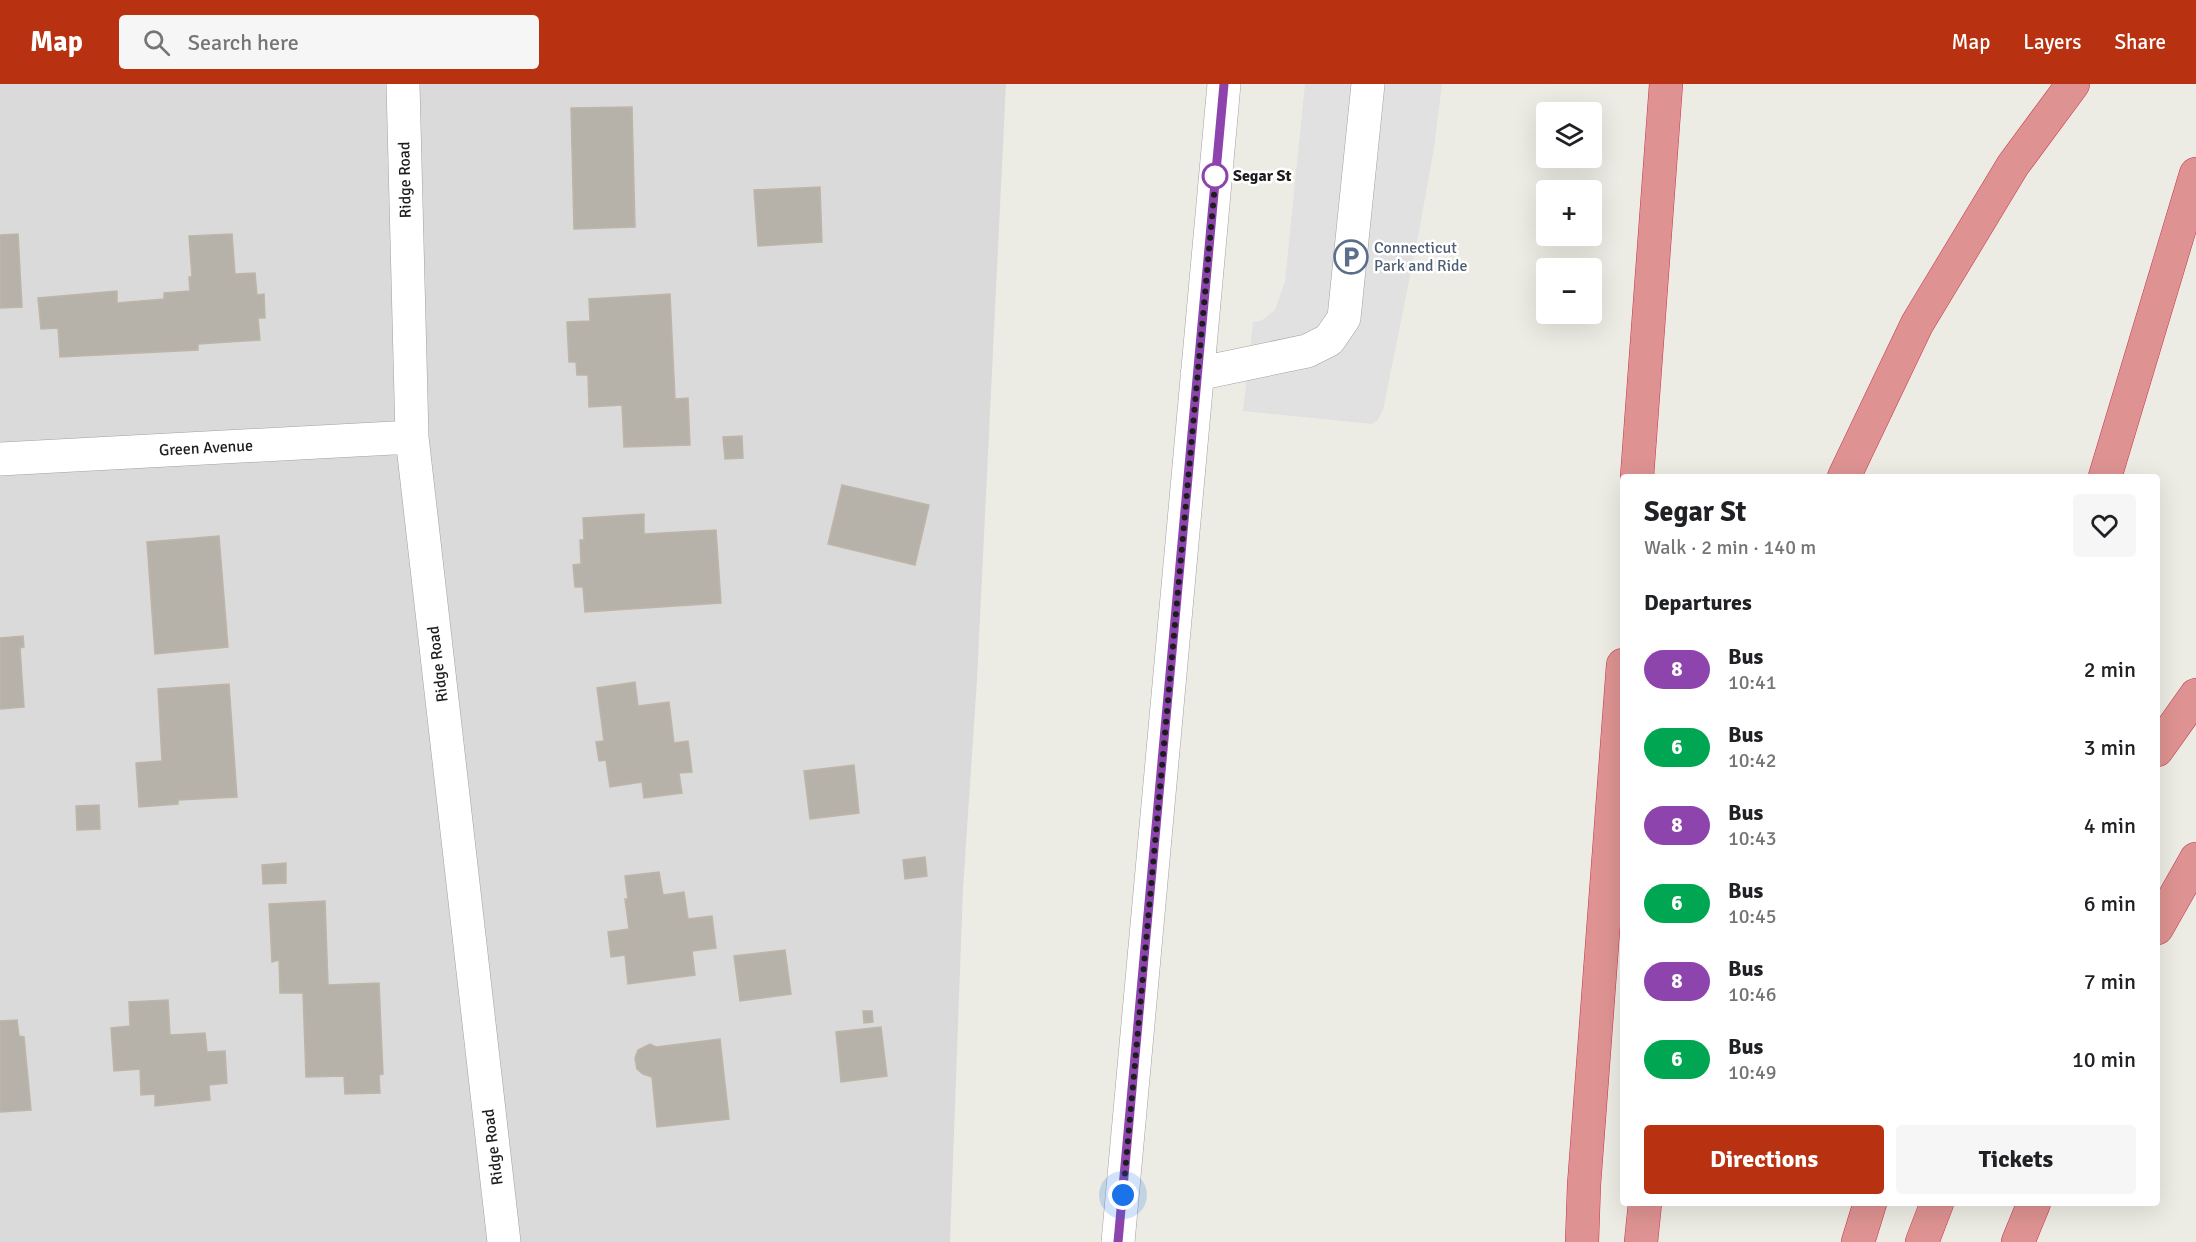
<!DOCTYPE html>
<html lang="en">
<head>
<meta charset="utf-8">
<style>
  body { margin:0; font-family:Signika,sans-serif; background:#f6f6f6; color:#202124; height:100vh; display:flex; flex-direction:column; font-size:22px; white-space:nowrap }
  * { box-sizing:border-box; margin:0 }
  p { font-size:20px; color:#757577 }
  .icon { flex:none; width:33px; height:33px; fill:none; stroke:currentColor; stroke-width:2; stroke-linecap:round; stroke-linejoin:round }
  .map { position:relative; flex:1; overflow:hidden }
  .side { position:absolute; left:1620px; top:390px; width:540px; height:732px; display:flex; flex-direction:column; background:#fff; border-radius:6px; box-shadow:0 6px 24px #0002 }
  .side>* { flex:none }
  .badge { padding:0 12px; border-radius:20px; font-size:21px; line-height:39px }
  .fabs { position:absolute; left:1536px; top:18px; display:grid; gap:12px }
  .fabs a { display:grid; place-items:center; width:66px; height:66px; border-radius:6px; background:#fff; box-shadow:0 6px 24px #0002; font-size:30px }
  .you { position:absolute; width:30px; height:30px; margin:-15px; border:4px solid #fff; border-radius:50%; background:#1a73e8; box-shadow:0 0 0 9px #1a73e833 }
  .map>.badge { position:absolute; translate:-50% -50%; box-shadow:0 0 0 3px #fff }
  h2 { padding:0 24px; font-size:22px; line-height:54px }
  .round { display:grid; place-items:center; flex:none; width:63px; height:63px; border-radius:6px; background:#f6f6f6 }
  .headline { display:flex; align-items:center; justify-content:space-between; height:102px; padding:0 24px }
  h1 { font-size:28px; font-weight:800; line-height:45px }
  .action { display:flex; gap:12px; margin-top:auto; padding:12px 24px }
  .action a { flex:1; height:69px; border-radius:6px; background:#b83212; color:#fff; font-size:24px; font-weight:800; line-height:69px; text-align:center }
  .action a+a { background:#f6f6f6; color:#202124 }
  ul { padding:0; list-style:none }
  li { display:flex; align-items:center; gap:18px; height:78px; padding:0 24px }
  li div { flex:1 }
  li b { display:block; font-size:22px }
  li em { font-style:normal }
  li .badge { min-width:66px; font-weight:700; text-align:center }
  header { display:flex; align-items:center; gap:36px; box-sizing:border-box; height:84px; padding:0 30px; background:#b83212; color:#fff }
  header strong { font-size:28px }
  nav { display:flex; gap:33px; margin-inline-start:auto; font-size:21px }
  .search { width:420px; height:54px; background:#f6f6f6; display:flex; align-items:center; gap:15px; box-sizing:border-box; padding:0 21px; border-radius:6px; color:#757577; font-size:22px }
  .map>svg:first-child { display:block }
  .residential { fill:#dbdada }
  .parking { fill:#e1e1e1 }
  .building { fill:#b6b2aa; stroke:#beb5a8; stroke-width:1.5 }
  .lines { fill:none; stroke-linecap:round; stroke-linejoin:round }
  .minor-casing { stroke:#a1a1a1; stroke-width:34 }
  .highway-casing { stroke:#c8344b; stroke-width:34 }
  .minor { stroke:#fff; stroke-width:33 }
  .highway { stroke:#de9392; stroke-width:33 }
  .line-casing { stroke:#fff; stroke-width:14 }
  .line { stroke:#8e44ad; stroke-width:9 }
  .walk { stroke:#1d1d1d; stroke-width:6; stroke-dasharray:0 10.8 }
  .stop-dot { fill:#fff; stroke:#8e44ad; stroke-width:3 }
  .labels { text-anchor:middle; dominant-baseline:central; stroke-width:5; stroke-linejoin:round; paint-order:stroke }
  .stop-label { font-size:16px; font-weight:bold; fill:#1d1d1d; stroke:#fff; text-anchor:start }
  .street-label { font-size:16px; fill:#1d1d1d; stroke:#fff }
  .service-label { font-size:16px; fill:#4e5e75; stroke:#fff; text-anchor:start }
</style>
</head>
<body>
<header>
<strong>Map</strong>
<div class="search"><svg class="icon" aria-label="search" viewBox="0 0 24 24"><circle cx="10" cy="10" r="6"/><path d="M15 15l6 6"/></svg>Search here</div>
<nav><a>Map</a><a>Layers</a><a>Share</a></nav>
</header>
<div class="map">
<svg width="2196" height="1158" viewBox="0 0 2196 1158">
  <rect width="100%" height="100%" fill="#edece4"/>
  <path class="residential" d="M0 0H1006L977 596 963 805 950 1158H0Z"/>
  <path class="parking" d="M1305 0H1442L1434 64 1419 148 1383 326 1377 337 1372 340 1243 327 1253 238 1261 237 1275 226 1285 197Z"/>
  <path class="building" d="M632 23 635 143 574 145 571 24Z
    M820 103 822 158 758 162 754 106Z
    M18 150 22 223 0 224V151Z
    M232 150 235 190 255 189 257 211 264 210 265 234H258L260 256 198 260V266L60 273 58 244 41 245 38 214 117 207V219L164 215V209L190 207 189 193H192L189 152Z
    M670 210 675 315 688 314 690 361 624 363 622 321 589 323 588 291H577L576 278H569L567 238 590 237 589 215Z
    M742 352 743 374 725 375 723 353Z
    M842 401 929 421 915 481 828 460Z
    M644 430V450L716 446 721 519 585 528 583 503H575L573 481 581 480 580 456H584L583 434Z
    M219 452 228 563 155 570 147 458Z
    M23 552 24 563 20 564 24 623 0 625V554Z
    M635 598 638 622 669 618 674 659 688 657 692 688 679 689 682 709 644 714 642 698 610 703 606 676 599 677 596 658 604 657 597 604Z
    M229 600 237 713 178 716V720L139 723 136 679 162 677 158 605Z
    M854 681 859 729 810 735 804 687Z
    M99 721 100 745 77 746 76 722Z
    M925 773 927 792 905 795 903 776Z
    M286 779V799L263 800 262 781Z
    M659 788 663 811 684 808 688 835 712 832 716 864 692 867 695 891 628 900 625 871 611 873 608 848 629 845 625 815H628L625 792Z
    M325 817 328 901 379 899 383 990 379 991 380 1009 345 1010 344 992 306 993 303 909H280L279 876 272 878 269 820Z
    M785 866 791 910 740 917 734 872Z
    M168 916 170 951 205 949 207 968 225 967 227 999 209 1001 210 1016 155 1022V1010L141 1011 140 985 114 987 111 944 130 942 129 918Z
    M863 927H872L873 938 864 939Z
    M17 936 19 952 24 953 31 1026 0 1028V937Z
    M881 943 887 992 841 998 836 948Z
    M720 955 729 1035 657 1043 652 993 643 990 637 985 635 974 638 966 650 960 656 963Z"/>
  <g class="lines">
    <defs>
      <path id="minor" d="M403 0 412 353 504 1158
        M1197 290 1307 267 1329 256 1344 234 1368 0
        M0 375 412 353
        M1118 1158 1224 0"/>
      <path id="highway" d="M1637 393 1666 0
        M1844 393 1917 240 2013 81 2073 0
        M2105 393 2196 90
        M2157 666 2196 611
        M2157 844 2196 775
        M1582 1158 1584 1101 1623 581
        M1641 1158 1645 1119
        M1858 1158 1870 1119
        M1922 1158 1937 1119
        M2018 1158 2034 1119"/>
    </defs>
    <use href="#minor" class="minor-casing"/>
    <use href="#highway" class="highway-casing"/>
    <use href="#minor" class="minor"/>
    <use href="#highway" class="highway"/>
  </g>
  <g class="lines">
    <defs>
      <path id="line" d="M1118 1158 1224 0"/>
    </defs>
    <use href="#line" class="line-casing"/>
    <use href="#line" class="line"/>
    <path class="walk" d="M1123 1111 1216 89 1215 92"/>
  </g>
  <defs>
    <symbol id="parking-ring" viewBox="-11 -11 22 22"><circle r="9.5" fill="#fff" stroke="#5c6f8a" stroke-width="1.5"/><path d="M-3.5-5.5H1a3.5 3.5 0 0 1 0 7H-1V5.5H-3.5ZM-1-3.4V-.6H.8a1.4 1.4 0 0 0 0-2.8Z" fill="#5c6f8a"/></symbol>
  </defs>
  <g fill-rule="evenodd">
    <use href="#parking-ring" x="1332" y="154" width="38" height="38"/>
  </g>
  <circle class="stop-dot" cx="1215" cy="92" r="12"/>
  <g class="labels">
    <g class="stop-label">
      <text x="1233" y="92">Segar St</text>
    </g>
    <g class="street-label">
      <text transform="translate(405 96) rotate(-91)">Ridge Road</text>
      <text transform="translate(206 364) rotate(-3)">Green Avenue</text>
      <text transform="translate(438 580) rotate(-97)">Ridge Road</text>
      <text transform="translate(493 1063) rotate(-97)">Ridge Road</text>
    </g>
    <g class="service-label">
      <text x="1374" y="164">Connecticut<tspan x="1374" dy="18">Park and Ride</tspan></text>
    </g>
  </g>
</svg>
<div class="fabs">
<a><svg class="icon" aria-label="layers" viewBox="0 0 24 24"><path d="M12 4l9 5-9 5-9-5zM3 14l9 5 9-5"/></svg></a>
<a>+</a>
<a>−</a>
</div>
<div class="you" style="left:1123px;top:1111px"></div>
<section class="side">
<div class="headline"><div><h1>Segar St</h1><p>Walk · 2 min · 140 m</p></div><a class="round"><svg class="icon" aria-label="heart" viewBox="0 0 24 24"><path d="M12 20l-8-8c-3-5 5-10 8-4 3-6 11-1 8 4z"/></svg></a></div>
<h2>Departures</h2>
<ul>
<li><span class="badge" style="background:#8e44ad;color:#fff">8</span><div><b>Bus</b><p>10:41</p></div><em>2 min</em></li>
<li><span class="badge" style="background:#00a651;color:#fff">6</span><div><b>Bus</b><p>10:42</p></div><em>3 min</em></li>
<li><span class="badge" style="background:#8e44ad;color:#fff">8</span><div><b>Bus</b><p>10:43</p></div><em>4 min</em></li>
<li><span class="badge" style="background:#00a651;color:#fff">6</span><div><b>Bus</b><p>10:45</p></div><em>6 min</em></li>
<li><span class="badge" style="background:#8e44ad;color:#fff">8</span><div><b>Bus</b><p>10:46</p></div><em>7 min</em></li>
<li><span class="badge" style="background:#00a651;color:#fff">6</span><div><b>Bus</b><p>10:49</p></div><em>10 min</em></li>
</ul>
<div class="action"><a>Directions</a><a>Tickets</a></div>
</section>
</div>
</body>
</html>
